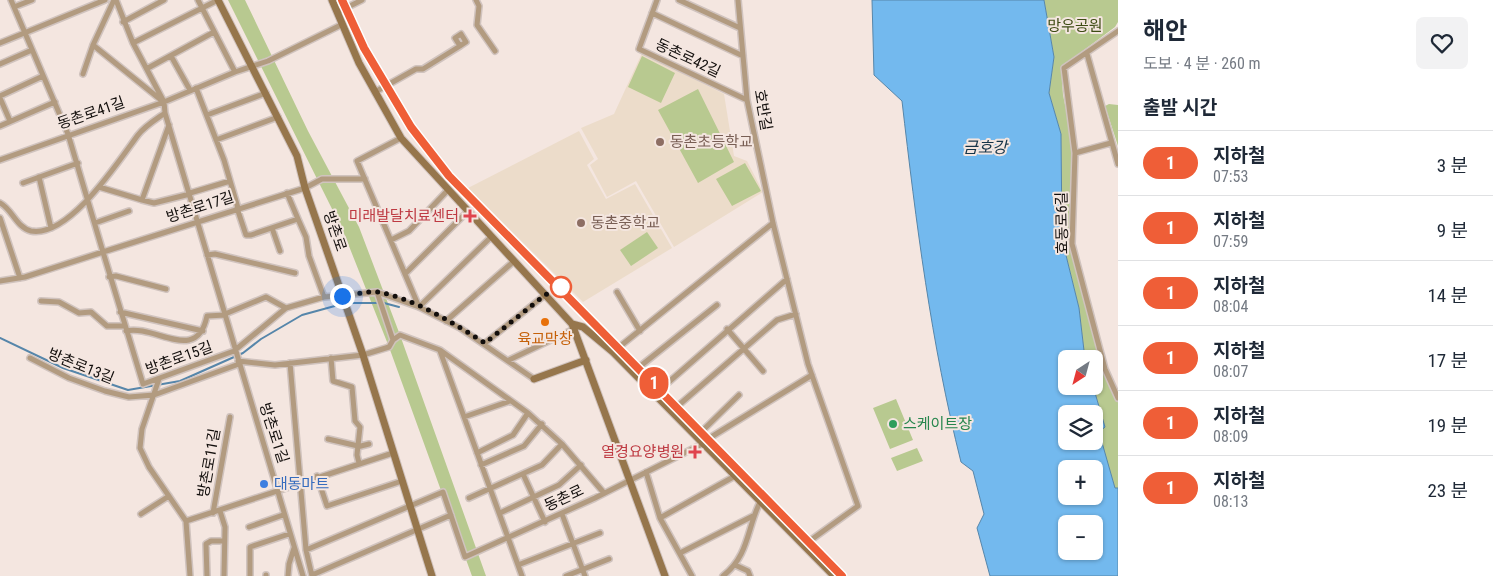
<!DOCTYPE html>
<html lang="ko">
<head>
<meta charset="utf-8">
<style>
  body { margin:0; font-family:"Roboto Condensed","Noto Sans KR",sans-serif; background:#f2f2f3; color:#1f2937; height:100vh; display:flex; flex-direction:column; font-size:19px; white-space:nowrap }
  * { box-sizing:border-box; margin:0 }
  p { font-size:16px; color:#747a83 }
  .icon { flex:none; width:28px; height:28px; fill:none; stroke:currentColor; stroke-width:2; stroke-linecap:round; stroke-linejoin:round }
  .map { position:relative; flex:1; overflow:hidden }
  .panel { display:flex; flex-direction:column; background:#fff; width:375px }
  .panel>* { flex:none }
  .badge { padding:0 10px; border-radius:16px; font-size:18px; line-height:32px }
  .needle { width:32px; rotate:216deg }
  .controls { position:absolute; left:1058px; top:350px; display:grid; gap:10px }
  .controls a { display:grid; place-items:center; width:45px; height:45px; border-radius:8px; background:#fff; box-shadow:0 1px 4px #0004; font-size:25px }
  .you { position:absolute; width:25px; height:25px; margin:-12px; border:4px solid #fff; border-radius:50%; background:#1a73e8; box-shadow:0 0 0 8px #1a73e833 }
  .map>.badge { position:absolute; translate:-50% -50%; box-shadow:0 0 0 2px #fff }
  h2 { padding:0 25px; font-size:19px; line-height:45px }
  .round { display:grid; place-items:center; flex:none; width:52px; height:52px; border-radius:8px; background:#f2f2f3 }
  .head { display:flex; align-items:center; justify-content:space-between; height:85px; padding:0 25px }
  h1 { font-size:24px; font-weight:700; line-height:38px }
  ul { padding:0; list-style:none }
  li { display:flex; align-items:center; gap:15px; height:65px; padding:0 25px; border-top:1px solid #e0e1e3 }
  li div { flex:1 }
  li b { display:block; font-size:19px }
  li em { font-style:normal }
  li .badge { min-width:55px; font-weight:700; text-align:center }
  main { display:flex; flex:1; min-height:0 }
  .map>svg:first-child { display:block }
  .education { fill:#ecdcca }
  .green { fill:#b8c990 }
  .water { fill:#73b9ee; stroke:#5686aa; fill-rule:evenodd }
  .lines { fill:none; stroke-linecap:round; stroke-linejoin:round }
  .stream { stroke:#5686aa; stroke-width:2 }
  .street-casing { stroke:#d0c3be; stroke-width:8 }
  .secondary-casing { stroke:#d0c3be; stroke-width:9 }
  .street { stroke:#b29b80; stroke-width:5 }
  .secondary { stroke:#96764c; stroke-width:7 }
  .line-casing { stroke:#fff; stroke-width:11 }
  .line { stroke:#ef5e37; stroke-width:8 }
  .walk { stroke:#120e0c; stroke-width:5; stroke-dasharray:0 9 }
  .education-dot { fill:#8d6e63; stroke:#f4e6e0; stroke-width:2 }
  .health-dot { fill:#e0444e; stroke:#f4e6e0; stroke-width:2 }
  .stop-dot { fill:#fff; stroke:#ef5e37; stroke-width:2.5 }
  .food-dot { fill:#e8710a; stroke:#f4e6e0; stroke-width:2 }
  .leisure-dot { fill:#2e9e5b; stroke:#f4e6e0; stroke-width:2 }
  .shop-dot { fill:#3f7fe0; stroke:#f4e6e0; stroke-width:2 }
  .labels { text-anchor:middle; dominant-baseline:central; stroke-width:4; stroke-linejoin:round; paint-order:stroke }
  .park-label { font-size:15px; fill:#3e4c14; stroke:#f4e6e0 }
  .street-label { font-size:15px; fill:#120e0c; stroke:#f4e6e0 }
  .education-label { font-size:15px; fill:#785e54; stroke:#f4e6e0; text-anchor:start }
  .health-label { font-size:15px; fill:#be3a42; stroke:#f4e6e0; text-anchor:end }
  .food-label { font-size:15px; fill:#c56008; stroke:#f4e6e0 }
  .leisure-label { font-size:15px; fill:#27864d; stroke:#f4e6e0; text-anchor:start }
  .shop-label { font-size:15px; fill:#366cbe; stroke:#f4e6e0; text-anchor:start }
  .water-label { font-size:16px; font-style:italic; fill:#153449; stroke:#f4e6e0 }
</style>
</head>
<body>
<main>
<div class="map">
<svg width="1118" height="576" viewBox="0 0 1118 576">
  <rect width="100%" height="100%" fill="#f4e6e0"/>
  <path class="education" d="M642 53 724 94 734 156 747 161 763 192 674 247 636 181 607 197 590 165 598 159 581 128 614 114Z
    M579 131 594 159 587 165 606 199 635 184 672 248 583 302 468 188Z"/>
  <path class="green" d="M228 0H245L308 131 359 227 400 335 486 576H472L389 347 343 231Z
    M1044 0H1118V22L1115 27 1061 67 1063 95 1075 153 1070 244 1094 337 1105 372 1118 401V488H1115L1098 432 1105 427 1093 386 1094 359H1085L1079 308 1062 239 1061 134 1049 93 1054 57Z
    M642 56 675 73 661 103 628 87Z
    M698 89 734 162 698 183 658 110Z
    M1109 104 1118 105V146L1105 106Z
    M745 163 761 191 732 206 716 179Z
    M647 232 658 248 631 266 620 250Z
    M896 399 913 440 890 449 873 408Z
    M917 448 923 461 897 471 891 458Z"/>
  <path class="water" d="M872 0H1044L1054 57 1049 93 1061 134 1062 239 1079 308 1085 359H1066V386H1093L1105 427 1099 432 1115 488H1118V576H990L977 528 984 514 973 471 961 462C931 343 916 222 902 101L874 75ZM1066 414H1094V441H1066ZM1066 469H1094V496H1066ZM1066 524H1094V551H1066Z"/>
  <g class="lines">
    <path class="stream" d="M347 303H384L399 307
      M0 338 63 368 128 390 180 381 243 353 261 339 302 315 342 304"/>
    <defs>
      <path id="street" d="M11 0 68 134 103 252 305 188 322 179H365
        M116 0 133 43 164 102 165 113 303 576
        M198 0 235 72
        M476 0 479 6 477 25 495 51
        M657 0 639 49 747 100
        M679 0 740 28
        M738 0 747 100 773 223 808 364 858 506 804 545
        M14 7 32 0
        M338 12 362 0
        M652 13 743 56
        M123 22 164 0
        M1118 31 1064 68 1075 153 1072 244 1105 369 1118 398
        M0 43 105 0
        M133 43 218 0
        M93 45 161 100
        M1087 54 1118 164
        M171 56 190 90
        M0 64 32 50
        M148 68 214 32
        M83 74 93 45 114 0
        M196 88 224 160 238 208
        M375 92 416 69H423L460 46 455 38 461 34 466 42 460 46
        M0 96 43 76
        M0 98 10 121
        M207 115 266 93
        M0 126 55 102
        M401 138 357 161 419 307 490 238
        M216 140 278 117
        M1075 153 1111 143
        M0 160 164 102 235 72 268 61 343 24
        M39 177 51 228
        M23 183 78 163
        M99 187 142 200 169 125
        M190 193 230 181
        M142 200 154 203 190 194
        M0 203C12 209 17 228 31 231 69 238 118 162 138 135 145 126 155 120 165 113
        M237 208 246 235H251L298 219 287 193
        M0 218 20 278
        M298 219 306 237 309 256 324 297
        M95 223 129 211
        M272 228 280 251
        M391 240 409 231 447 191
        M207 255 215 254 295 273
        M405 274 467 212
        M109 277 116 276 166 289
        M0 281 25 277 103 252 143 384 234 351 286 308 324 297 377 292 419 307 460 328 534 379
        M377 292 393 340
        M617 292 640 331
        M41 301 59 302 79 313 91 312 107 326H125
        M120 312 203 331
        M225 314 266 297 286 308
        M446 321 513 262
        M727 329 763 371
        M126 331C155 324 197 365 207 316L225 315
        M485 343 545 295
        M440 351 522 576
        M613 352 773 223
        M30 358 69 378 105 391 129 397 154 395 239 364
        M331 358 333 381 352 387 355 421 360 427 357 455 359 463
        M509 360 574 329
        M238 361 275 365 363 355 389 347 393 340 400 335 440 350 528 413 562 444 604 493
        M290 363 306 550 312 576
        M633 372 717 305
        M159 379 142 429 140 448 149 467 186 521 393 453
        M655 394 787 279
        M672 411 777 320 796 314
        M464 417 510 401
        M697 436 739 395
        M328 439 358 446
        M703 442 812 375
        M357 447 369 444
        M477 453 513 435 528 413
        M481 465 524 446 542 424
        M646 472 660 518 692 576
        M523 474 545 522
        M317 476 327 506 402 481
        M469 498 542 465 562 444
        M220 511 225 527 224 576
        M213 513 230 417
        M500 513 559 485 581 465
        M141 514 169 496
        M562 514 585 576
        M660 518 735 476
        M186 521 190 576
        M249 527 283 515
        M306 550 443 492 465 557 595 498 704 443
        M680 553 753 516
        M518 565 600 533
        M735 565 748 571 750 576
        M312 575 451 515
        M207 576 206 544 211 541H223
        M250 576V547L289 534
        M266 576V575
        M288 576 289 564 294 548
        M566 576 609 559
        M723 576C749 556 747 528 760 502"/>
      <path id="secondary" d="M218 0 297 156 305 188 363 355 432 576
        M332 0 359 63 401 138 572 324 665 576
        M572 324 583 327 613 352 834 576
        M534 379 586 360"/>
    </defs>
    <use href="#street" class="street-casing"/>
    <use href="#secondary" class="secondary-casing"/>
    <use href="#street" class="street"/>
    <use href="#secondary" class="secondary"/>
  </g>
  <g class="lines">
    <defs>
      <path id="line" d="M342 0 364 48 411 127 449 176 842 576"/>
    </defs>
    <use href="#line" class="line-casing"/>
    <use href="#line" class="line"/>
    <path class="walk" d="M342 296C353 295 366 291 377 292 412 297 455 324 485 343L545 295 561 287"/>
  </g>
  <g class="education-dot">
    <circle cx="660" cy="142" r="5"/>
    <circle cx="581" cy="223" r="5"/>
  </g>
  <g class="health-dot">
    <path d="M467.5 208.5h5v5h5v5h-5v5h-5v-5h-5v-5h5z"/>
    <path d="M692.5 444.5h5v5h5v5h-5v5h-5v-5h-5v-5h5z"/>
  </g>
  <circle class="stop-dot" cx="561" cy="287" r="10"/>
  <circle class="food-dot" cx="545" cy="322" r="5"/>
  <circle class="leisure-dot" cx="893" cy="424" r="5"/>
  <circle class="shop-dot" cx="264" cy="484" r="5"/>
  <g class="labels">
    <g class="park-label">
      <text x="1075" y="26">망우공원</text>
    </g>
    <g class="street-label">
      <text transform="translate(688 58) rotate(25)">동촌로42길</text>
      <text transform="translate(763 110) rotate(80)">호반길</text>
      <text transform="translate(91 113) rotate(-19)">동촌로41길</text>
      <text transform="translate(200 207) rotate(-18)">방촌로17길</text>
      <text transform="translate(1062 223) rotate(-91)">효동로6길</text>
      <text transform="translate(335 231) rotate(71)">방촌로</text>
      <text transform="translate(179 358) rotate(-20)">방촌로15길</text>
      <text transform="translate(81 366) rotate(22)">방촌로13길</text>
      <text transform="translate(274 433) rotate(72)">방촌로1길</text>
      <text transform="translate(209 463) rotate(-80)">방촌로11길</text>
      <text transform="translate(564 498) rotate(-25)">동촌로</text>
    </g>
    <g class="education-label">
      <text x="670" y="142">동촌초등학교</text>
      <text x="591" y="223">동촌중학교</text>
    </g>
    <g class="health-label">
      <text x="459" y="216">미래발달치료센터</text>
      <text x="684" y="452">열경요양병원</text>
    </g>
    <g class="food-label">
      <text x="545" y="339">육교막창</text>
    </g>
    <g class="leisure-label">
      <text x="903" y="424">스케이트장</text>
    </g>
    <g class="shop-label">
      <text x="274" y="484">대동마트</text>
    </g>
    <g class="water-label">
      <text x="985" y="147">금호강</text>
    </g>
  </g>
</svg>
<div class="controls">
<a><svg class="needle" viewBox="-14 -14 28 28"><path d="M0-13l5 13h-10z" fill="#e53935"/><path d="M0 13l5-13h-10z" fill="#747a83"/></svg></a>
<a><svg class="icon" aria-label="layers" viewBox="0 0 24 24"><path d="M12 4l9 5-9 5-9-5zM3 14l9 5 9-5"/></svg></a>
<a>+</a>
<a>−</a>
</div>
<div class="you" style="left:342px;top:296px"></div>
<b class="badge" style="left:654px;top:383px;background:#ef5e37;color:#fff">1</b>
</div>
<section class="panel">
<div class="head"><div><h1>해안</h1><p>도보 · 4 분 · 260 m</p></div><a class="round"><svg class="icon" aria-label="heart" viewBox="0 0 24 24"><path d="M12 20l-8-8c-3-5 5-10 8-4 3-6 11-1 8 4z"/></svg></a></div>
<h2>출발 시간</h2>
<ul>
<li><span class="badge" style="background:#ef5e37;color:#fff">1</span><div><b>지하철</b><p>07:53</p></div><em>3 분</em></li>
<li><span class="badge" style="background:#ef5e37;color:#fff">1</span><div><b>지하철</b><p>07:59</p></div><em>9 분</em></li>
<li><span class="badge" style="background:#ef5e37;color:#fff">1</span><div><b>지하철</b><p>08:04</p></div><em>14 분</em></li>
<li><span class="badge" style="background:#ef5e37;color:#fff">1</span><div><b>지하철</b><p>08:07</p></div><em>17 분</em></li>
<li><span class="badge" style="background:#ef5e37;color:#fff">1</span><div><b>지하철</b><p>08:09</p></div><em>19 분</em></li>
<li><span class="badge" style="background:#ef5e37;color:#fff">1</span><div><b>지하철</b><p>08:13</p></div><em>23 분</em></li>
</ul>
</section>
</main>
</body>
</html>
